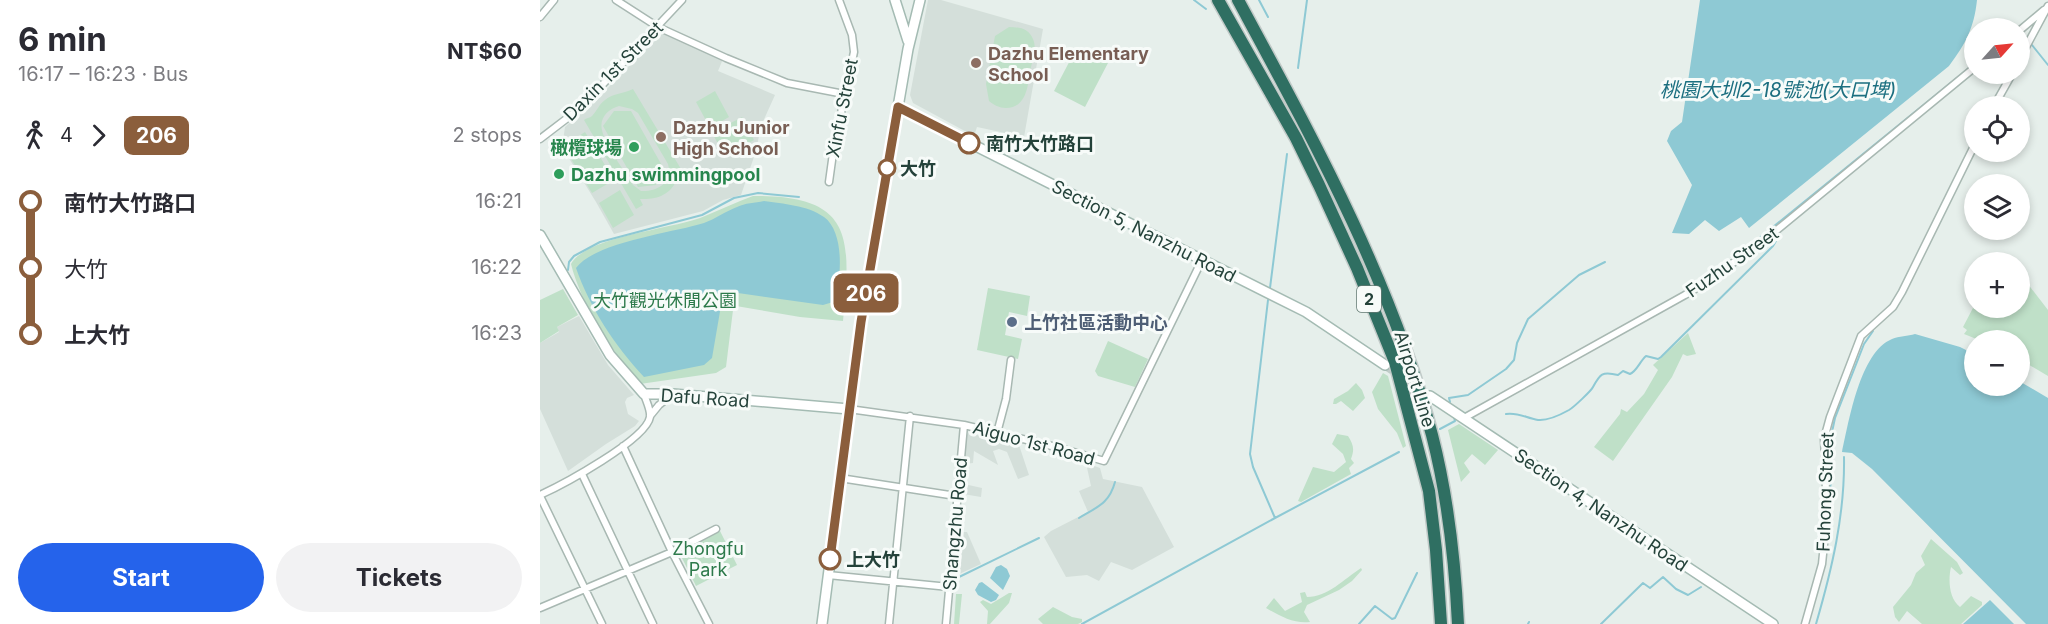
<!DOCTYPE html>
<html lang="en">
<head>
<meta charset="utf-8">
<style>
  body { margin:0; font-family:Inter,"Noto Sans TC",sans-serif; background:#f2f2f3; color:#2b2b33; height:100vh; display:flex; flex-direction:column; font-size:22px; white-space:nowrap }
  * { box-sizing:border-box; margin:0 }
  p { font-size:20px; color:#7c7c81 }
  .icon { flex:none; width:33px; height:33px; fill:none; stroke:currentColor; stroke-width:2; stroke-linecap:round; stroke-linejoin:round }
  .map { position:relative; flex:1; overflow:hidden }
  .panel { display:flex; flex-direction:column; background:#fff; width:540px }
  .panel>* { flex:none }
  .badge { padding:0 12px; border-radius:9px; font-size:21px; line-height:39px }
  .needle { width:39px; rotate:63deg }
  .tools { position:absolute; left:1424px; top:18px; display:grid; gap:12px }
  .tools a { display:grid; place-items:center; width:66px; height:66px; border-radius:50%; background:#fff; box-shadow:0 3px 9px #0003; font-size:30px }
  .map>.badge { position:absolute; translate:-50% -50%; box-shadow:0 0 0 3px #fff }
  .legs { display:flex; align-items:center; gap:9px; height:66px; padding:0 18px; font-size:20px }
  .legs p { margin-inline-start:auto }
  .headline { display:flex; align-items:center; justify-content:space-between; height:102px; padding:0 18px }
  h1 { font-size:33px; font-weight:700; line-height:45px }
  .cta { display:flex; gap:12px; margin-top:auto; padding:12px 18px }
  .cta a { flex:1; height:69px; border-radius:36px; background:#2563eb; color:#fff; font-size:24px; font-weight:700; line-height:69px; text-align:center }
  .cta a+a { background:#f2f2f3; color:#2b2b33 }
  ul { padding:0 18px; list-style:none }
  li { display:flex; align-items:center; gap:21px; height:66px; font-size:22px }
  li i { display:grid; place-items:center; width:9px; height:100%; margin:0 8px; background:currentColor }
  li i::after { content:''; width:15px; height:15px; margin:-8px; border:4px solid; border-radius:50%; background:#fff }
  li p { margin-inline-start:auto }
  li:first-child i { background:linear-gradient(#0000 50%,currentColor 0) }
  li:last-child i { background:linear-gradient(currentColor 50%,#0000 0) }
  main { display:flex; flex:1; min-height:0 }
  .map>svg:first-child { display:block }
  .built { fill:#d4dfda }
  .green { fill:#bfe0c8; fill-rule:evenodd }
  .water { fill:#8ec9d4 }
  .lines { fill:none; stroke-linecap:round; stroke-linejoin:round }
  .stream { stroke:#8ec9d4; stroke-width:2 }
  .secondary-tunnel { stroke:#bfccc8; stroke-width:9; stroke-dasharray:9 4.5; stroke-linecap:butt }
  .street-casing { stroke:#a8b8b2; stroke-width:9 }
  .secondary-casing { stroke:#a4bbb3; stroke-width:12 }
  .highway-casing { stroke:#c2cac8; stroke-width:15 }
  .street { stroke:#fff; stroke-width:6 }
  .secondary { stroke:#fff; stroke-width:9 }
  .highway { stroke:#2f6f62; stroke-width:12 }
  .line-1-casing { stroke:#fff; stroke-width:14 }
  .line-1 { stroke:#8b5e3c; stroke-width:9 }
  .education-dot { fill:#8d6e63; stroke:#f7fbf9; stroke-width:2 }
  .stop-1-dot { fill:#fff; stroke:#8b5e3c; stroke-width:3 }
  .leisure-dot { fill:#2e9e5b; stroke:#f7fbf9; stroke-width:2 }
  .service-dot { fill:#5c6f8a; stroke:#f7fbf9; stroke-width:2 }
  .labels { text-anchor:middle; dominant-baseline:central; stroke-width:6; stroke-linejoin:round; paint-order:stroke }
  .shield { fill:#f7fbf9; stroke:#637a73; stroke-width:1.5 }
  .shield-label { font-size:16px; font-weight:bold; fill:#24423a }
  .education-label { font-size:18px; font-weight:bold; fill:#785e54; stroke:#f7fbf9; text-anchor:start }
  .street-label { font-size:18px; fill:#24423a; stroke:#f7fbf9 }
  .stop-label { font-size:18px; font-weight:bold; fill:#24423a; stroke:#f7fbf9; text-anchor:start }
  .leisure-label { font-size:18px; font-weight:bold; fill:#27864d; stroke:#f7fbf9; text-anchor:end }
  .park-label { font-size:18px; fill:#2d7a4b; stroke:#f7fbf9 }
  .service-label { font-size:18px; font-weight:bold; fill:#4e5e75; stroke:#f7fbf9; text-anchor:start }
  .water-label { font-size:20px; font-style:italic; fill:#1c6f80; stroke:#f7fbf9 }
</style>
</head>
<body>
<main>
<section class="panel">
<div class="headline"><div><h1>6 min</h1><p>16:17 – 16:23 · Bus</p></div><b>NT$60</b></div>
<div class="legs"><svg class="icon" aria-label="walk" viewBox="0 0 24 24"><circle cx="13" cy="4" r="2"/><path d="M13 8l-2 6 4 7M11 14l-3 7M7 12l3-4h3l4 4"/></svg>4<svg class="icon" aria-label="forward" viewBox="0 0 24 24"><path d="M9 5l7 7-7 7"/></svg><b class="badge" style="background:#8b5e3c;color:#fff">206</b><p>2 stops</p></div>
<ul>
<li><i style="color:#8b5e3c"></i><b>南竹大竹路口</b><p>16:21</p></li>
<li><i style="color:#8b5e3c"></i><span>大竹</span><p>16:22</p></li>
<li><i style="color:#8b5e3c"></i><b>上大竹</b><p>16:23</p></li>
</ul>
<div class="cta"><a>Start</a><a>Tickets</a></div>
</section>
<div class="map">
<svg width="1508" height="624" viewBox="0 0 1508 624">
  <rect width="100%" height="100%" fill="#e6efeb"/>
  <path class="built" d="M388 0H401L503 29 484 137 437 127 434 136 373 103 370 95Z
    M122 32 183 59 178 71 235 95 221 126 216 151 201 195 183 200 163 211 74 234 56 202 22 147 25 127 64 92Z
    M39 316 68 365 94 395 87 398 85 402 88 414 99 421 95 426 66 444 28 471 0 409V343L19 332 17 327Z
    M429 433 479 445 489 475 478 479 467 452 459 449 453 451 458 465 434 451 433 463 424 464 426 435Z
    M546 463 560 468 563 479 602 487 634 547 592 570 571 562 559 581 547 575 526 577 504 537 511 531 548 512 539 491 551 486Z
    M424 484 442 488 441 497 423 494Z
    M419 532H427L441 564 417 575Z"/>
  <path class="green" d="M469 27C480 27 489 29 493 39 497 48 493 59 491 67 488 82 488 108 466 108 459 108 454 105 449 101L446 84 455 36Z
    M537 47 568 63 545 107 514 91Z
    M93 89 147 179 140 183 137 179C131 195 116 200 100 199L103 205 96 209 44 120C46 118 50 118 52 116 57 111 59 104 65 100 73 93 84 94 93 89ZM79 106 92 109 98 113 128 164C133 182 118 192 101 191L93 185C85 172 64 143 62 130 59 118 68 109 79 106Z
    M175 91 189 117 170 128 156 102Z
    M74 111H91L124 169 116 185 98 187 63 126Z
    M202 117 214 140 185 156 172 133Z
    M45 132 74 180 52 193 23 146Z
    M80 190 94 215 73 228 59 203Z
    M213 196C314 195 311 238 303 321L260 317 196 306 193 310 186 367 176 373 100 384C73 352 41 305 31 264 46 236 135 229 165 216 182 209 196 202 213 196Z
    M1484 279 1508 310V376L1479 359V340H1439L1424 334 1427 330 1423 327 1434 306V308H1479V280L1480 282Z
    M448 288 490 296 487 316 469 312 465 335 482 339 478 359 437 350Z
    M23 289 38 315 17 327 19 331 0 343V300Z
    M1148 333 1156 354 1147 356 1143 354 1132 377 1073 461 1054 447 1080 414 1081 409 1087 412 1104 394 1118 370 1113 365Z
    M568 341 608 359 595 387 558 376 555 371Z
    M843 373 848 376 866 446 863 448 857 433 838 409 832 392Z
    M816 383 822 390 825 398 813 411 801 401 796 404H793L794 399 808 391Z
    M919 424 958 450 945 465 932 454 924 463 930 472 921 482 908 430Z
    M797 434 808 436C813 444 815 449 811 459L814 463 809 468 811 474 761 502 758 501 773 467 794 472 806 462 803 454 792 444Z
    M180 531 197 565 156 586 139 552Z
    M1391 539 1417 562 1423 573 1420 575 1411 567C1408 580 1409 599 1420 607L1431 596 1442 602V605L1421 624H1382L1367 611 1359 622 1355 617 1353 607 1371 585 1376 573 1385 565 1381 556Z
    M821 568 822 570 812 581 799 590 767 605 764 612 770 622C754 624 740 616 726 608L734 598 745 611 762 602 760 593 765 592 767 597C788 597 804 579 821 568Z
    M469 593H472L469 603 450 624H447L448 611 440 602 443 600 451 604Z
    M416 594H422L419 624H414Z
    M513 607 532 617 542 619V622L538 624H503L498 619Z"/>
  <path class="water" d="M1160 0H1437C1434 28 1426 43 1409 66L1209 228 1201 217 1179 231 1165 220 1149 234 1132 233 1152 185 1127 141 1131 131 1142 122Z
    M224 201C243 204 267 205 284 217 305 232 302 281 293 302L283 305 191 292 183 294 172 358 164 365 104 377C75 346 50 308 36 268 55 242 132 233 164 223 175 219 186 211 197 207 205 203 215 203 224 201Z
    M1375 334 1420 347 1434 354V386H1479V381L1508 398V624H1486L1332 469 1312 453 1302 452C1309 421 1320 352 1352 339 1359 336 1368 336 1375 334Z
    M461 565 467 569 470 576 463 590 450 578 456 567Z
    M442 582 459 595 456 600 451 602 438 595 435 590 439 583Z
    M1450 600 1474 624H1423Z"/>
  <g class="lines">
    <path class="stream" d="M654 0 666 9
      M719 0 728 17
      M1482 33 1487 39
      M1492 45 1508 65
      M758 68 767 0
      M1201 253 1434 64
      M28 270 29 262 34 256 60 242 162 215 194 198 218 193 259 197
      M730 288 747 154
      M728 300 710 454 713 467 735 518 859 452
      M910 402 909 398 928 395 966 369 974 360 977 343 988 319 1039 275 1065 262
      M966 414C978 412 986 418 998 420 1008 421 1020 415 1029 410 1034 407 1051 391 1053 387 1060 374 1062 371 1078 375L1083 371 1090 374C1097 371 1100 361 1106 356L1118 359 1121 357 1233 246 1236 241
      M900 429 915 421 914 417
      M1288 505 1291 481 1289 446 1295 418 1324 344 1333 331
      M539 518C557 507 569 504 575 482
      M417 578 499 538
      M542 624 735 518
      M819 624 835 606 852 619 855 618 877 573
      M988 624 989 622
      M1061 624 1103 583 1110 588 1123 577 1136 589 1148 595 1161 587
      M1276 624C1292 569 1305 514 1304 457"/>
    <path class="secondary-tunnel" d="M845 365 880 389"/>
    <defs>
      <path id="street" d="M76 0 118 27 186 58 247 83 304 94
        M0 17 14 0
        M1479 31 1504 10
        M1479 60 1508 6
        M1454 106 1472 74
        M0 139 34 113 50 98 142 0
        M289 182 294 146 314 52 312 35 299 0
        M309 409 424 425 520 448 564 461 662 260
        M110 416 119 405 133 394
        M924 418 1145 295C1166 284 1183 266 1204 257L1434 68
        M457 433 466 399 471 360
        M83 446 132 552 169 624
        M42 474 113 624
        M300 478 416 496
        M0 495C22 485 106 440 110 417 111 410 106 401 104 394
        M0 496 62 624
        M288 575 409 587
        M0 608 132 552 176 529
        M349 624 370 416
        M406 624 424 425
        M1265 624 1282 564 1284 544 1286 478 1284 439 1290 417 1321 336 1353 307 1362 292 1434 146"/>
      <path id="secondary" d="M355 0 368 41
        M358 107 766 312 845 365
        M0 235 70 355 104 394H133L309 409
        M890 396 1233 624
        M282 624 321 322 368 49 380 0"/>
      <path id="highway" d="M678 0 756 138 779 185 817 268 855 362 889 491 896 550 901 624
        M698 0C774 141 851 280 892 435 908 497 915 561 918 624"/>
    </defs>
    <use href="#street" class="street-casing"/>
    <use href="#secondary" class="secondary-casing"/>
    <use href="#highway" class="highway-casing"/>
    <use href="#street" class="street"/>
    <use href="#secondary" class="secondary"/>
    <use href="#highway" class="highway"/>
  </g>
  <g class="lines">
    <defs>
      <path id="line-1" d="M290 559 321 322 358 107 429 143"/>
    </defs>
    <use href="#line-1" class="line-1-casing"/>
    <use href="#line-1" class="line-1"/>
  </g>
  <g class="education-dot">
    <circle cx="436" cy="63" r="6"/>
    <circle cx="121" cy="137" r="6"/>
  </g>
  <g class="stop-1-dot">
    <circle cx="429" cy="143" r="10"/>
    <circle cx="347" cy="168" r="8"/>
    <circle cx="290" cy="559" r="10"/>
  </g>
  <g class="leisure-dot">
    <circle cx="94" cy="147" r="6"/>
    <circle cx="19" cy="174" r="6"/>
  </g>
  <circle class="service-dot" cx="472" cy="322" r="6"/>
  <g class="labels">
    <rect class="shield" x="817" y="286" width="24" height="26" rx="4.5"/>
    <g class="shield-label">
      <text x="829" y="299">2</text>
    </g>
    <g class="education-label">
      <text x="448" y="53">Dazhu Elementary<tspan x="448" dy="21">School</tspan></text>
      <text x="133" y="127">Dazhu Junior<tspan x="133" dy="21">High School</tspan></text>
    </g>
    <g class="street-label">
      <text transform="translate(73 71) rotate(-45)">Daxin 1st Street</text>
      <text transform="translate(302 108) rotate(-79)">Xinfu Street</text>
      <text transform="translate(604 231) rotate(27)">Section 5, Nanzhu Road</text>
      <text transform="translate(1192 262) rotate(-35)">Fuzhu Street</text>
      <text transform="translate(875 379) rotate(73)">Airport Line</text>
      <text transform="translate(165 398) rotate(4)">Dafu Road</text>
      <text transform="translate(494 443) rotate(15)">Aiguo 1st Road</text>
      <text transform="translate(1285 492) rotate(-88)">Fuhong Street</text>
      <text transform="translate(1061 510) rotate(34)">Section 4, Nanzhu Road</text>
      <text transform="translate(415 524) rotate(-85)">Shangzhu Road</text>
    </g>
    <g class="stop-label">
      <text x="446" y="143">南竹大竹路口</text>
      <text x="360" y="168">大竹</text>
      <text x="306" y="559">上大竹</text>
    </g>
    <g class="leisure-label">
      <text x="82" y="147">橄欖球場</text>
      <text x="31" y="174" text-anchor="start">Dazhu swimmingpool</text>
    </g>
    <g class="park-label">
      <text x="125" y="300">大竹觀光休閒公園</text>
      <text x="168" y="548">Zhongfu<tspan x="168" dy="21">Park</tspan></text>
    </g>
    <g class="service-label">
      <text x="484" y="322">上竹社區活動中心</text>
    </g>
    <g class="water-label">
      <text x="1238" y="90">桃園大圳2-18號池(大口埤)</text>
    </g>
  </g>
</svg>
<div class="tools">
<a><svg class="needle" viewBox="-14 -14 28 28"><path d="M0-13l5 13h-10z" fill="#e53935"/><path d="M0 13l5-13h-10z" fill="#7c7c81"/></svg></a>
<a><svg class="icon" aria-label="locate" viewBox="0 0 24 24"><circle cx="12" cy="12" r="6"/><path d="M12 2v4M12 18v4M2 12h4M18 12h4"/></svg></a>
<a><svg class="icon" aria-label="layers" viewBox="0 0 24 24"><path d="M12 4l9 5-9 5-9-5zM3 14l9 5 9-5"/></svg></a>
<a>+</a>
<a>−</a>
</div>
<b class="badge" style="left:326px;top:293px;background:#8b5e3c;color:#fff">206</b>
</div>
</main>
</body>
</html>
